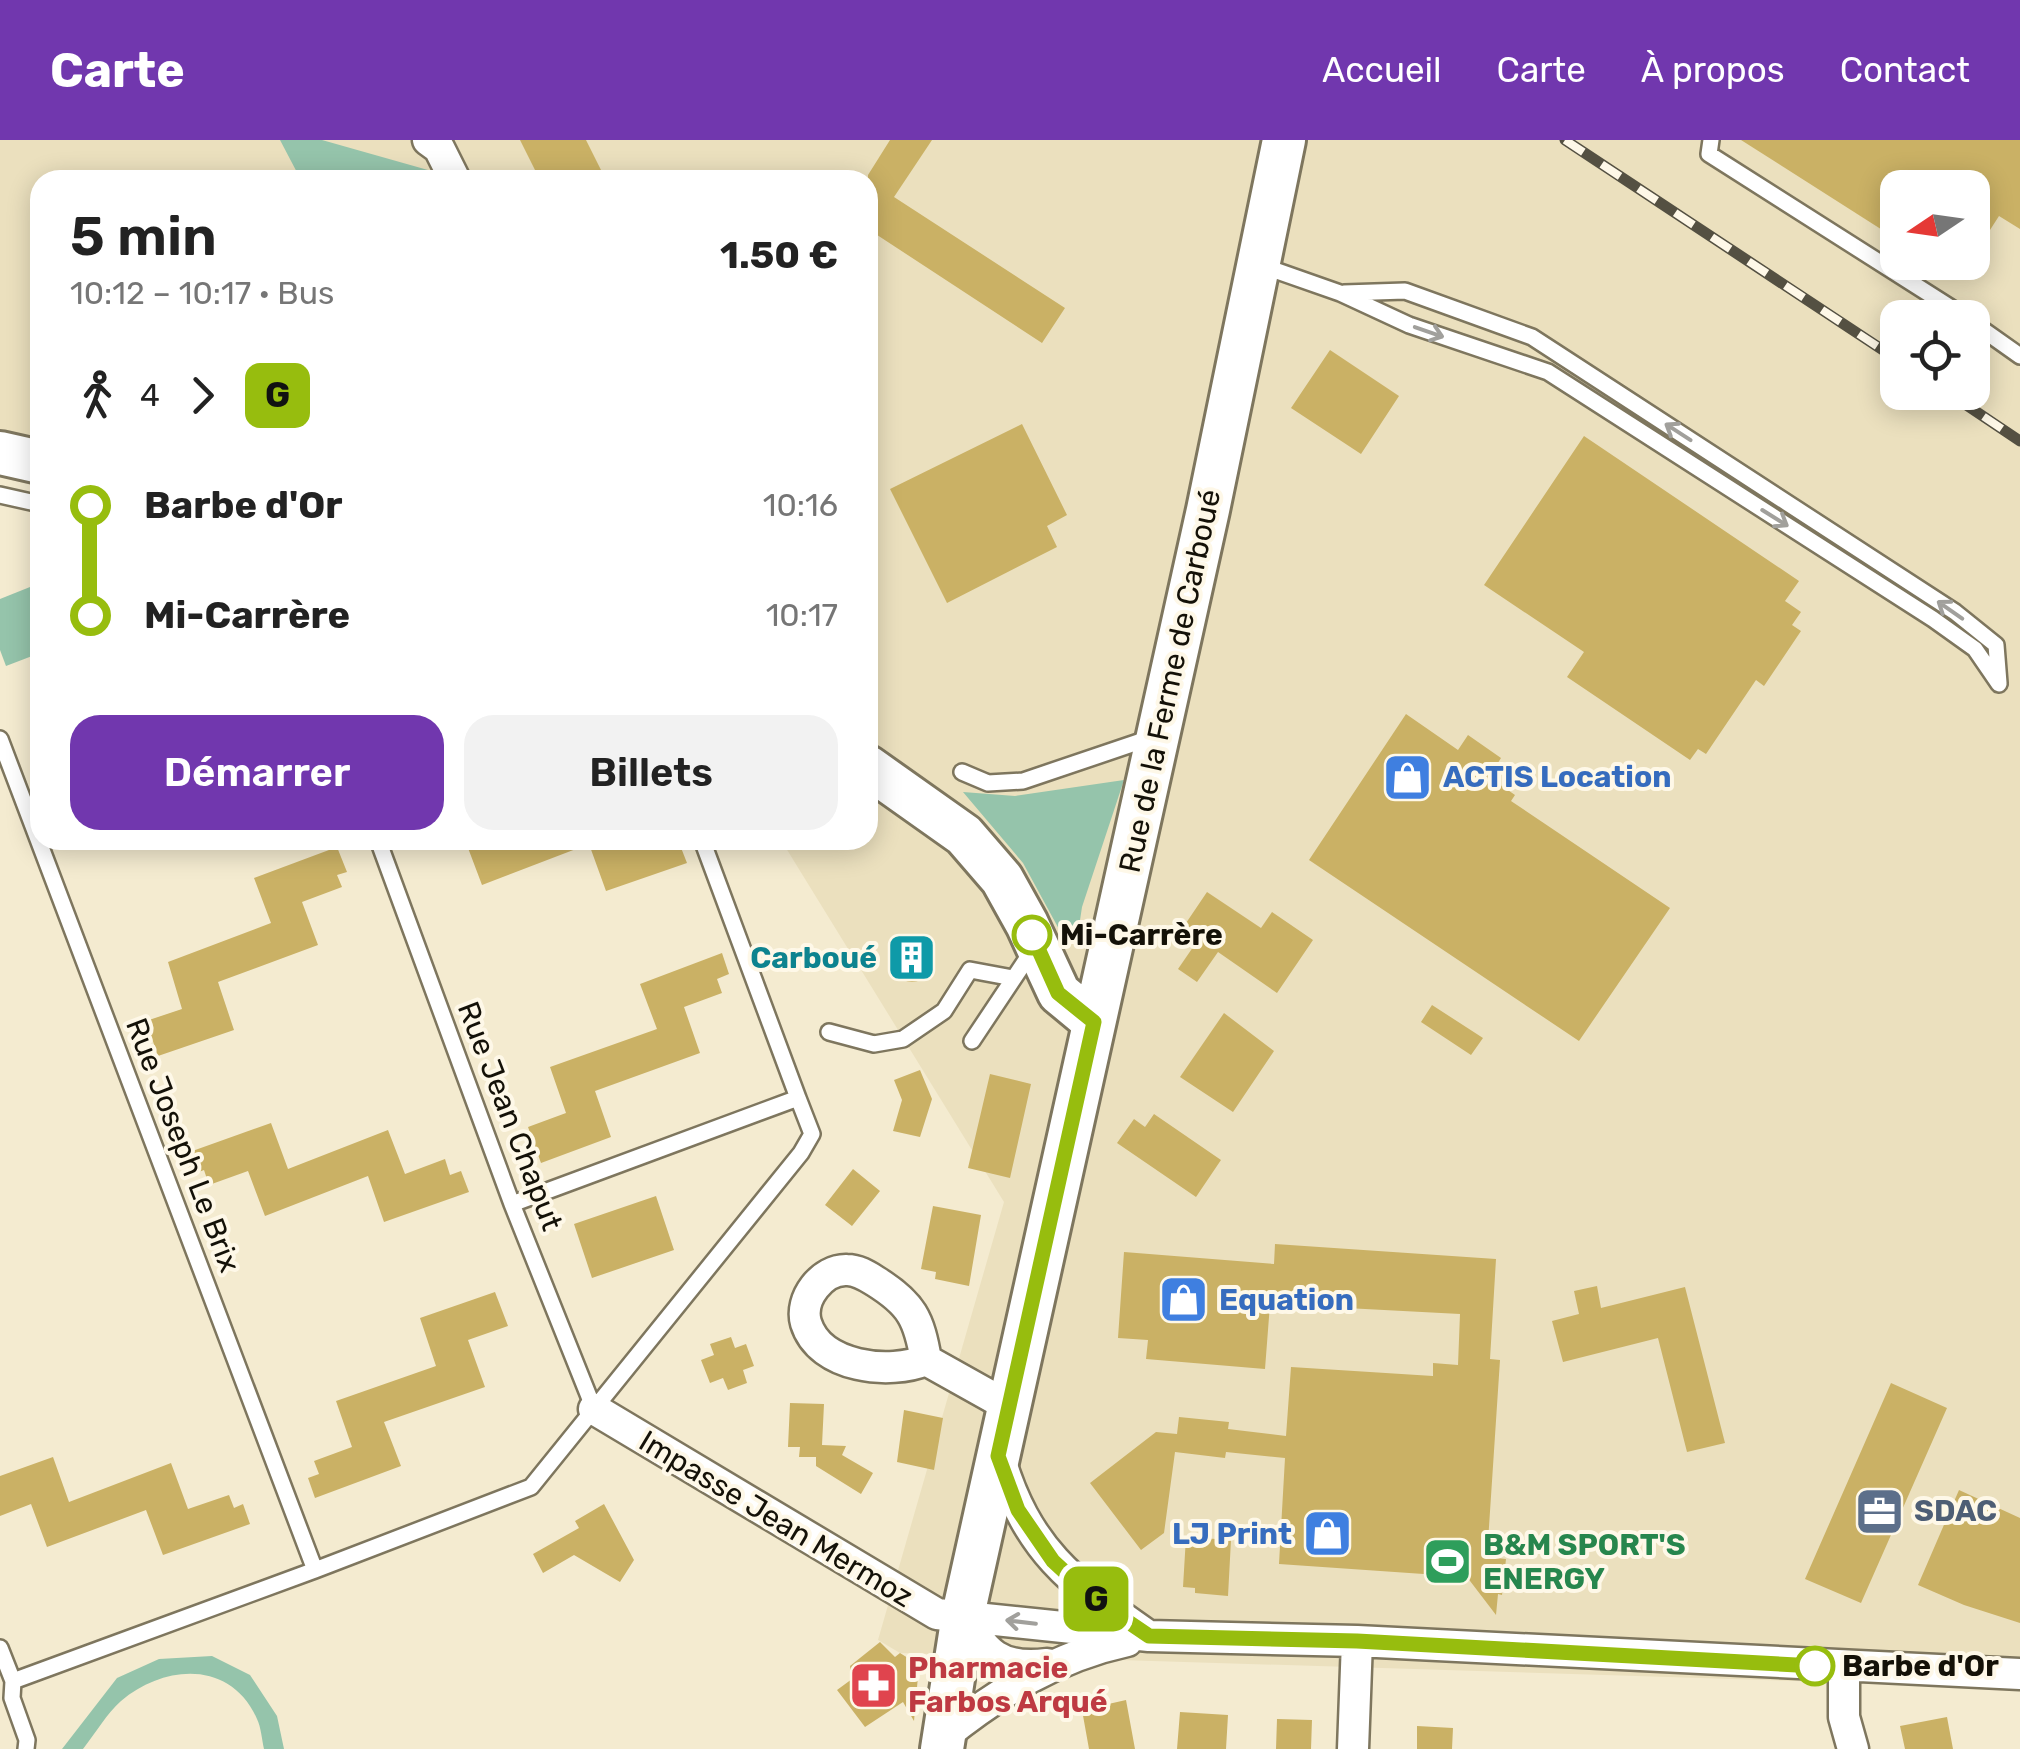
<!DOCTYPE html>
<html lang="fr">
<head>
<meta charset="utf-8">
<style>
  body { margin:0; font-family:Rubik,sans-serif; background:#f2f2f2; color:#222; height:100vh; display:flex; flex-direction:column; font-size:38px; white-space:nowrap }
  * { box-sizing:border-box; margin:0 }
  p { font-size:32px; color:#767676 }
  .icon { flex:none; width:55px; height:55px; fill:none; stroke:currentColor; stroke-width:2; stroke-linecap:round; stroke-linejoin:round }
  .map { position:relative; flex:1; overflow:hidden }
  .panel { position:absolute; left:30px; top:30px; width:848px; height:680px; display:flex; flex-direction:column; background:#fff; border-radius:30px; box-shadow:0 5px 25px #0003 }
  .panel>* { flex:none }
  .badge { padding:0 20px; border-radius:15px; font-size:35px; line-height:65px }
  .needle { width:65px; rotate:257deg }
  .buttons { position:absolute; left:1880px; top:30px; display:grid; gap:20px }
  .buttons a { display:grid; place-items:center; width:110px; height:110px; border-radius:20px; background:#fff; box-shadow:0 5px 25px #0003; font-size:50px }
  .map>.badge { position:absolute; translate:-50% -50%; box-shadow:0 0 0 5px #fff }
  .legs { display:flex; align-items:center; gap:15px; height:110px; padding:0 40px; font-size:32px }
  .legs p { margin-inline-start:auto }
  .head { display:flex; align-items:center; justify-content:space-between; height:170px; padding:0 40px }
  h1 { font-size:55px; font-weight:600; line-height:75px }
  .cta { display:flex; gap:20px; margin-top:auto; padding:20px 40px }
  .cta a { flex:1; height:115px; border-radius:30px; background:#7137ae; color:#fff; font-size:40px; font-weight:600; line-height:115px; text-align:center }
  .cta a+a { background:#f2f2f2; color:#222 }
  ul { padding:0 40px; list-style:none }
  li { display:flex; align-items:center; gap:35px; height:110px; font-size:38px }
  li i { display:grid; place-items:center; width:15px; height:100%; margin:0 12px; background:currentColor }
  li i::after { content:''; width:25px; height:25px; margin:-12px; border:8px solid; border-radius:50%; background:#fff }
  li p { margin-inline-start:auto }
  li:first-child i { background:linear-gradient(#0000 50%,currentColor 0) }
  li:last-child i { background:linear-gradient(currentColor 50%,#0000 0) }
  header { display:flex; align-items:center; gap:60px; box-sizing:border-box; height:140px; padding:0 50px; background:#7137ae; color:#fff }
  header strong { font-size:48px }
  nav { display:flex; gap:55px; margin-inline-start:auto; font-size:35px }
  .map>svg:first-child { display:block }
  .built { fill:#ebe0be; fill-rule:evenodd }
  .green { fill:#95c4ab }
  .building { fill:#cab165 }
  .lines { fill:none; stroke-linecap:round; stroke-linejoin:round }
  .lane-casing { stroke:#7e765e; stroke-width:20 }
  .street-casing { stroke:#7e765e; stroke-width:35 }
  .secondary-casing { stroke:#7e765e; stroke-width:48 }
  .lane { stroke:#fff; stroke-width:15 }
  .street { stroke:#fff; stroke-width:30 }
  .secondary { stroke:#fff; stroke-width:42 }
  .rail-casing { stroke:#545042; stroke-width:11 }
  .rail { stroke:#fef8e8; stroke-width:8; stroke-dasharray:22; stroke-linecap:butt }
  .oneway { stroke:#a1a09c }
  .line-1-casing { stroke:#fff; stroke-width:22 }
  .line-1 { stroke:#97bd0e; stroke-width:15 }
  .stop-1-dot { fill:#fff; stroke:#97bd0e; stroke-width:5 }
  .labels { text-anchor:middle; dominant-baseline:central; stroke-width:8; stroke-linejoin:round; paint-order:stroke }
  .street-label { font-size:30px; fill:#141108; stroke:#fef8e8 }
  .shop-label { font-size:30px; font-weight:bold; fill:#366cbe; stroke:#fef8e8; text-anchor:start }
  .stop-label { font-size:30px; font-weight:bold; fill:#141108; stroke:#fef8e8; text-anchor:start }
  .culture-label { font-size:30px; font-weight:bold; fill:#0d838f; stroke:#fef8e8; text-anchor:end }
  .service-label { font-size:30px; font-weight:bold; fill:#4e5e75; stroke:#fef8e8; text-anchor:start }
  .leisure-label { font-size:30px; font-weight:bold; fill:#27864d; stroke:#fef8e8; text-anchor:start }
  .health-label { font-size:30px; font-weight:bold; fill:#be3a42; stroke:#fef8e8; text-anchor:start }
</style>
</head>
<body>
<header>
<strong>Carte</strong>
<nav><a>Accueil</a><a>Carte</a><a>À propos</a><a>Contact</a></nav>
</header>
<div class="map">
<svg width="2020" height="1609" viewBox="0 0 2020 1609">
  <rect width="100%" height="100%" fill="#f4ebd0"/>
  <path class="built" d="M0 0H2020V1548L900 1513 878 1500 1004 1062 781 700H868V40H40V347L0 337ZM1898 48H1972V122H1898ZM1898 178H1972V252H1898Z"/>
  <path class="green" d="M280 0H322L435 32 439 40H301Z
    M40 443V513L6 526 0 510V459Z
    M1124 640 1082 767 1079 787 1070 796 1060 791 1023 723 963 652 1015 656Z
    M212 1516 250 1535 277 1576 284 1609H264C262 1600 261 1587 257 1579 231 1520 165 1524 121 1561 107 1573 95 1594 83 1609H62L117 1538 159 1519Z"/>
  <path class="building" d="M520 0H586L606 40H540Z
    M890 0H932L894 57 1065 168 1042 203 868 89V35Z
    M1741 0H2020V89L1999 76 1972 118V48H1898V100Z
    M1330 210 1399 256 1361 314 1291 268Z
    M1022 284 1067 375 1047 386 1057 407 947 463 890 349Z
    M1584 296 1799 441 1785 461 1801 472 1792 485 1801 491 1764 546 1756 540 1706 614 1698 609 1690 620 1567 537 1584 512 1484 445Z
    M1406 574 1458 610 1468 595 1501 618 1489 637 1515 655 1511 661 1670 768 1579 901 1309 720Z
    M465 700H678L687 723 606 751 589 704 482 745Z
    M337 707 347 732 337 735 342 747 302 762 318 805 218 842 234 890 158 916 146 881 182 869 168 822 271 783 254 738Z
    M1207 752 1261 788 1272 772 1313 800 1277 853 1218 812 1197 842 1178 829 1200 797 1184 786Z
    M890 820a22 22 0 1 1 44 0a22 22 0 1 1-44 0Z
    M722 813 729 834 717 839 722 853 684 867 700 913 595 951 611 997 541 1023 528 987 566 973 550 927 657 889 640 844Z
    M1432 865 1483 898 1471 915 1421 882Z
    M1224 873 1274 911 1233 972 1180 937Z
    M920 930 932 959 920 997 893 991 902 960 894 940Z
    M990 934 1031 944 1010 1038 968 1028Z
    M1154 974 1221 1020 1196 1057 1117 1003 1134 979 1145 987Z
    M271 983 288 1029 388 990 405 1034 445 1019 450 1035 461 1031 469 1052 384 1082 368 1036 265 1076 248 1031 209 1045 204 1030 191 1035 184 1014Z
    M853 1029 880 1051 852 1086 825 1065Z
    M656 1056 674 1110 592 1138 574 1084Z
    M933 1066 981 1075 969 1146 935 1139 936 1132 921 1129Z
    M1275 1104 1496 1119 1490 1219 1500 1220 1487 1417 1506 1419 1502 1455 1498 1454 1496 1475 1467 1437 1279 1424 1285 1318 1226 1312 1225 1318 1175 1312 1164 1393 1141 1410 1090 1343 1156 1292 1177 1294 1179 1277 1229 1282 1228 1289 1286 1296 1291 1227 1433 1236V1223L1458 1225 1460 1174 1270 1164 1265 1229 1146 1219 1148 1200 1118 1198 1124 1112 1274 1124Z
    M1597 1146 1601 1168 1685 1147 1725 1303 1687 1312 1658 1198 1563 1222 1552 1181 1579 1174 1574 1151Z
    M495 1152 508 1186 468 1200 485 1247 384 1282 401 1326 315 1358 308 1338 319 1334 314 1321 352 1307 336 1261 436 1226 420 1178Z
    M731 1197 735 1208 746 1204 754 1226 743 1230 747 1243 728 1250 723 1238 710 1243 701 1220 714 1215 710 1204Z
    M1891 1243 1947 1268 1861 1463 1805 1439Z
    M790 1263 824 1264 822 1305 846 1306 842 1315 873 1333 861 1354 816 1326V1317H799L800 1307H788Z
    M904 1270 943 1278 934 1330 897 1322Z
    M53 1317 69 1362 171 1323 188 1369 229 1355 234 1368 243 1364 250 1384 163 1415 146 1370 47 1407 31 1364 0 1376V1336Z
    M1959 1350 2020 1378V1483L1964 1465 1918 1445Z
    M604 1364 634 1420 620 1442 574 1415 543 1433 533 1414 579 1388 575 1381Z
    M1186 1397 1231 1400 1228 1456 1195 1453V1448L1183 1447Z
    M880 1502 895 1517 900 1513 919 1525 914 1581 903 1562 865 1587 837 1550 852 1539 850 1526Z
    M1126 1560 1135 1609H1089L1082 1570Z
    M1180 1572 1228 1575 1226 1609H1177Z
    M1947 1577 1953 1609H1905L1900 1586Z
    M1277 1579 1312 1580 1311 1609H1276Z
    M1417 1586 1453 1588 1452 1609H1417Z"/>
  <g class="lines">
    <defs>
      <path id="lane" d="M1711 0 1709 14 1967 178
        M1263 126 1340 153 1409 185 1548 232 1933 479 1975 509 1999 544
        M1344 153 1405 151 1532 197 1955 472 1996 505 1999 543
        M1972 182 2020 216
        M0 355 40 364
        M0 599 315 1430
        M962 632 988 643 1023 641 1153 597
        M378 700 512 1064 594 1269
        M829 892 874 904 903 899 944 871 970 830 1013 838
        M972 901 1034 808
        M512 1064 798 958 702 700
        M0 1508 13 1541 12 1558 27 1600 26 1609
        M13 1541 315 1430 531 1347 801 1013 812 994 798 958"/>
      <path id="street" d="M428 0 439 8 455 40
        M926 1220C919 1179 912 1164 875 1141 867 1136 858 1130 847 1130 822 1129 799 1159 806 1183 820 1228 890 1235 926 1220L1010 1267
        M594 1269 937 1474 1149 1496 1357 1501 2020 1534
        M999 1316C1026 1409 1071 1442 1147 1495
        M963 1475C984 1513 1000 1530 1047 1524
        M1844 1528V1577L1853 1609
        M944 1596C999 1552 1057 1516 1127 1501
        M1353 1609 1357 1501"/>
      <path id="secondary" d="M0 313 40 322
        M868 627 964 695 1002 739 1027 784 1059 853 1094 882
        M942 1609 963 1475 1208 370 1284 0"/>
    </defs>
    <use href="#lane" class="lane-casing"/>
    <use href="#street" class="street-casing"/>
    <use href="#secondary" class="secondary-casing"/>
    <use href="#lane" class="lane"/>
    <use href="#street" class="street"/>
    <use href="#secondary" class="secondary"/>
    <defs>
      <path id="rail" d="M1565 0 1898 220
        M1947 252 2020 301"/>
    </defs>
    <use href="#rail" class="rail-casing"/>
    <use href="#rail" class="rail"/>
  </g>
  <defs><path id="oneway-shaft" d="M-6 0H5M1.5-3L5.5 0L1.5 3" fill="none" stroke-width="1.6" stroke-linecap="round" stroke-linejoin="round" transform="scale(2.5)"/></defs>
  <g class="oneway">
    <use href="#oneway-shaft" transform="translate(1429 192) rotate(19)"/>
    <use href="#oneway-shaft" transform="translate(1678 292) rotate(-147)"/>
    <use href="#oneway-shaft" transform="translate(1775 378) rotate(32)"/>
    <use href="#oneway-shaft" transform="translate(1950 470) rotate(-145)"/>
    <use href="#oneway-shaft" transform="translate(1021 1482) rotate(-173)"/>
  </g>
  <g class="lines">
    <defs>
      <path id="line-1" d="M1032 795 1058 853 1094 882 998 1316 1018 1370 1053 1421 1093 1458 1149 1496 1357 1501 1815 1526"/>
    </defs>
    <use href="#line-1" class="line-1-casing"/>
    <use href="#line-1" class="line-1"/>
  </g>
  <defs>
    <symbol id="shop-square" viewBox="-11 -11 22 22"><rect x="-9" y="-9" width="18" height="18" rx="4" fill="#3f7fe0" stroke="#fef8e8"/><path d="M-5-2.5h2.3a2.7 3.5 0 0 1 5.4 0H5L5.5 6h-11ZM-1.5-2.5h3a1.5 2.3 0 0 0-3 0Z" fill="#fff"/></symbol>
    <symbol id="building-square" viewBox="-11 -11 22 22"><rect x="-9" y="-9" width="18" height="18" rx="4" fill="#0f9aa8" stroke="#fef8e8"/><path d="M-4-6H4V6H1V3H-1V6H-4ZM-2.5-4.3h1.7v1.8h-1.7ZM.8-4.3h1.7v1.8H.8ZM-2.5-1h1.7V.8h-1.7ZM.8-1h1.7V.8H.8Z" fill="#fff"/></symbol>
    <symbol id="office-square" viewBox="-11 -11 22 22"><rect x="-9" y="-9" width="18" height="18" rx="4" fill="#5c6f8a" stroke="#fef8e8"/><path d="M-6-3h4V-5.5h4V-3h4V5H-6ZM-1-4.5V-3h2v-1.5ZM-6 0V1H6V0Z" fill="#fff"/></symbol>
    <symbol id="stadium-square" viewBox="-11 -11 22 22"><rect x="-9" y="-9" width="18" height="18" rx="4" fill="#2e9e5b" stroke="#fef8e8"/><path d="M0-5a6.5 5 0 1 0 0 10a6.5 5 0 1 0 0-10ZM-3.5-1.8h7v3.6h-7Z" fill="#fff"/></symbol>
    <symbol id="pharmacy-square" viewBox="-11 -11 22 22"><rect x="-9" y="-9" width="18" height="18" rx="4" fill="#e0444e" stroke="#fef8e8"/><path d="M-2-6h4v4h4v4h-4v4h-4v-4h-4v-4h4Z" fill="#fff"/></symbol>
  </defs>
  <g fill-rule="evenodd">
    <use href="#shop-square" x="1380" y="610" width="55" height="55"/>
    <use href="#building-square" x="884" y="790" width="55" height="55"/>
    <use href="#shop-square" x="1156" y="1132" width="55" height="55"/>
    <use href="#office-square" x="1852" y="1344" width="55" height="55"/>
    <use href="#shop-square" x="1300" y="1366" width="55" height="55"/>
    <use href="#stadium-square" x="1420" y="1394" width="55" height="55"/>
    <use href="#pharmacy-square" x="846" y="1518" width="55" height="55"/>
  </g>
  <g class="stop-1-dot">
    <circle cx="1032" cy="795" r="18"/>
    <circle cx="1815" cy="1526" r="18"/>
  </g>
  <g class="labels">
    <g class="street-label">
      <text transform="translate(1170 541) rotate(-78)">Rue de la Ferme de Carboué</text>
      <text transform="translate(510 976) rotate(69)">Rue Jean Chaput</text>
      <text transform="translate(183 1005) rotate(69)">Rue Joseph Le Brix</text>
      <text transform="translate(776 1379) rotate(31)">Impasse Jean Mermoz</text>
    </g>
    <g class="shop-label">
      <text x="1443" y="637">ACTIS Location</text>
      <text x="1219" y="1160">Equation</text>
      <text x="1292" y="1394" text-anchor="end">LJ Print</text>
    </g>
    <g class="stop-label">
      <text x="1060" y="795">Mi-Carrère</text>
      <text x="1842" y="1526">Barbe d'Or</text>
    </g>
    <g class="culture-label">
      <text x="877" y="818">Carboué</text>
    </g>
    <g class="service-label">
      <text x="1914" y="1371">SDAC</text>
    </g>
    <g class="leisure-label">
      <text x="1483" y="1405">B&amp;M SPORT'S<tspan x="1483" dy="34">ENERGY</tspan></text>
    </g>
    <g class="health-label">
      <text x="908" y="1528">Pharmacie<tspan x="908" dy="34">Farbos Arqué</tspan></text>
    </g>
  </g>
</svg>
<div class="buttons">
<a><svg class="needle" viewBox="-14 -14 28 28"><path d="M0-13l5 13h-10z" fill="#e53935"/><path d="M0 13l5-13h-10z" fill="#767676"/></svg></a>
<a><svg class="icon" aria-label="locate" viewBox="0 0 24 24"><circle cx="12" cy="12" r="6"/><path d="M12 2v4M12 18v4M2 12h4M18 12h4"/></svg></a>
</div>
<b class="badge" style="left:1096px;top:1459px;background:#97bd0e;color:#111">G</b>
<section class="panel">
<div class="head"><div><h1>5 min</h1><p>10:12 – 10:17 · Bus</p></div><b>1.50 €</b></div>
<div class="legs"><svg class="icon" aria-label="walk" viewBox="0 0 24 24"><circle cx="13" cy="4" r="2"/><path d="M13 8l-2 6 4 7M11 14l-3 7M7 12l3-4h3l4 4"/></svg>4<svg class="icon" aria-label="forward" viewBox="0 0 24 24"><path d="M9 5l7 7-7 7"/></svg><b class="badge" style="background:#97bd0e;color:#111">G</b></div>
<ul>
<li><i style="color:#97bd0e"></i><b>Barbe d'Or</b><p>10:16</p></li>
<li><i style="color:#97bd0e"></i><b>Mi-Carrère</b><p>10:17</p></li>
</ul>
<div class="cta"><a>Démarrer</a><a>Billets</a></div>
</section>
</div>
</body>
</html>
